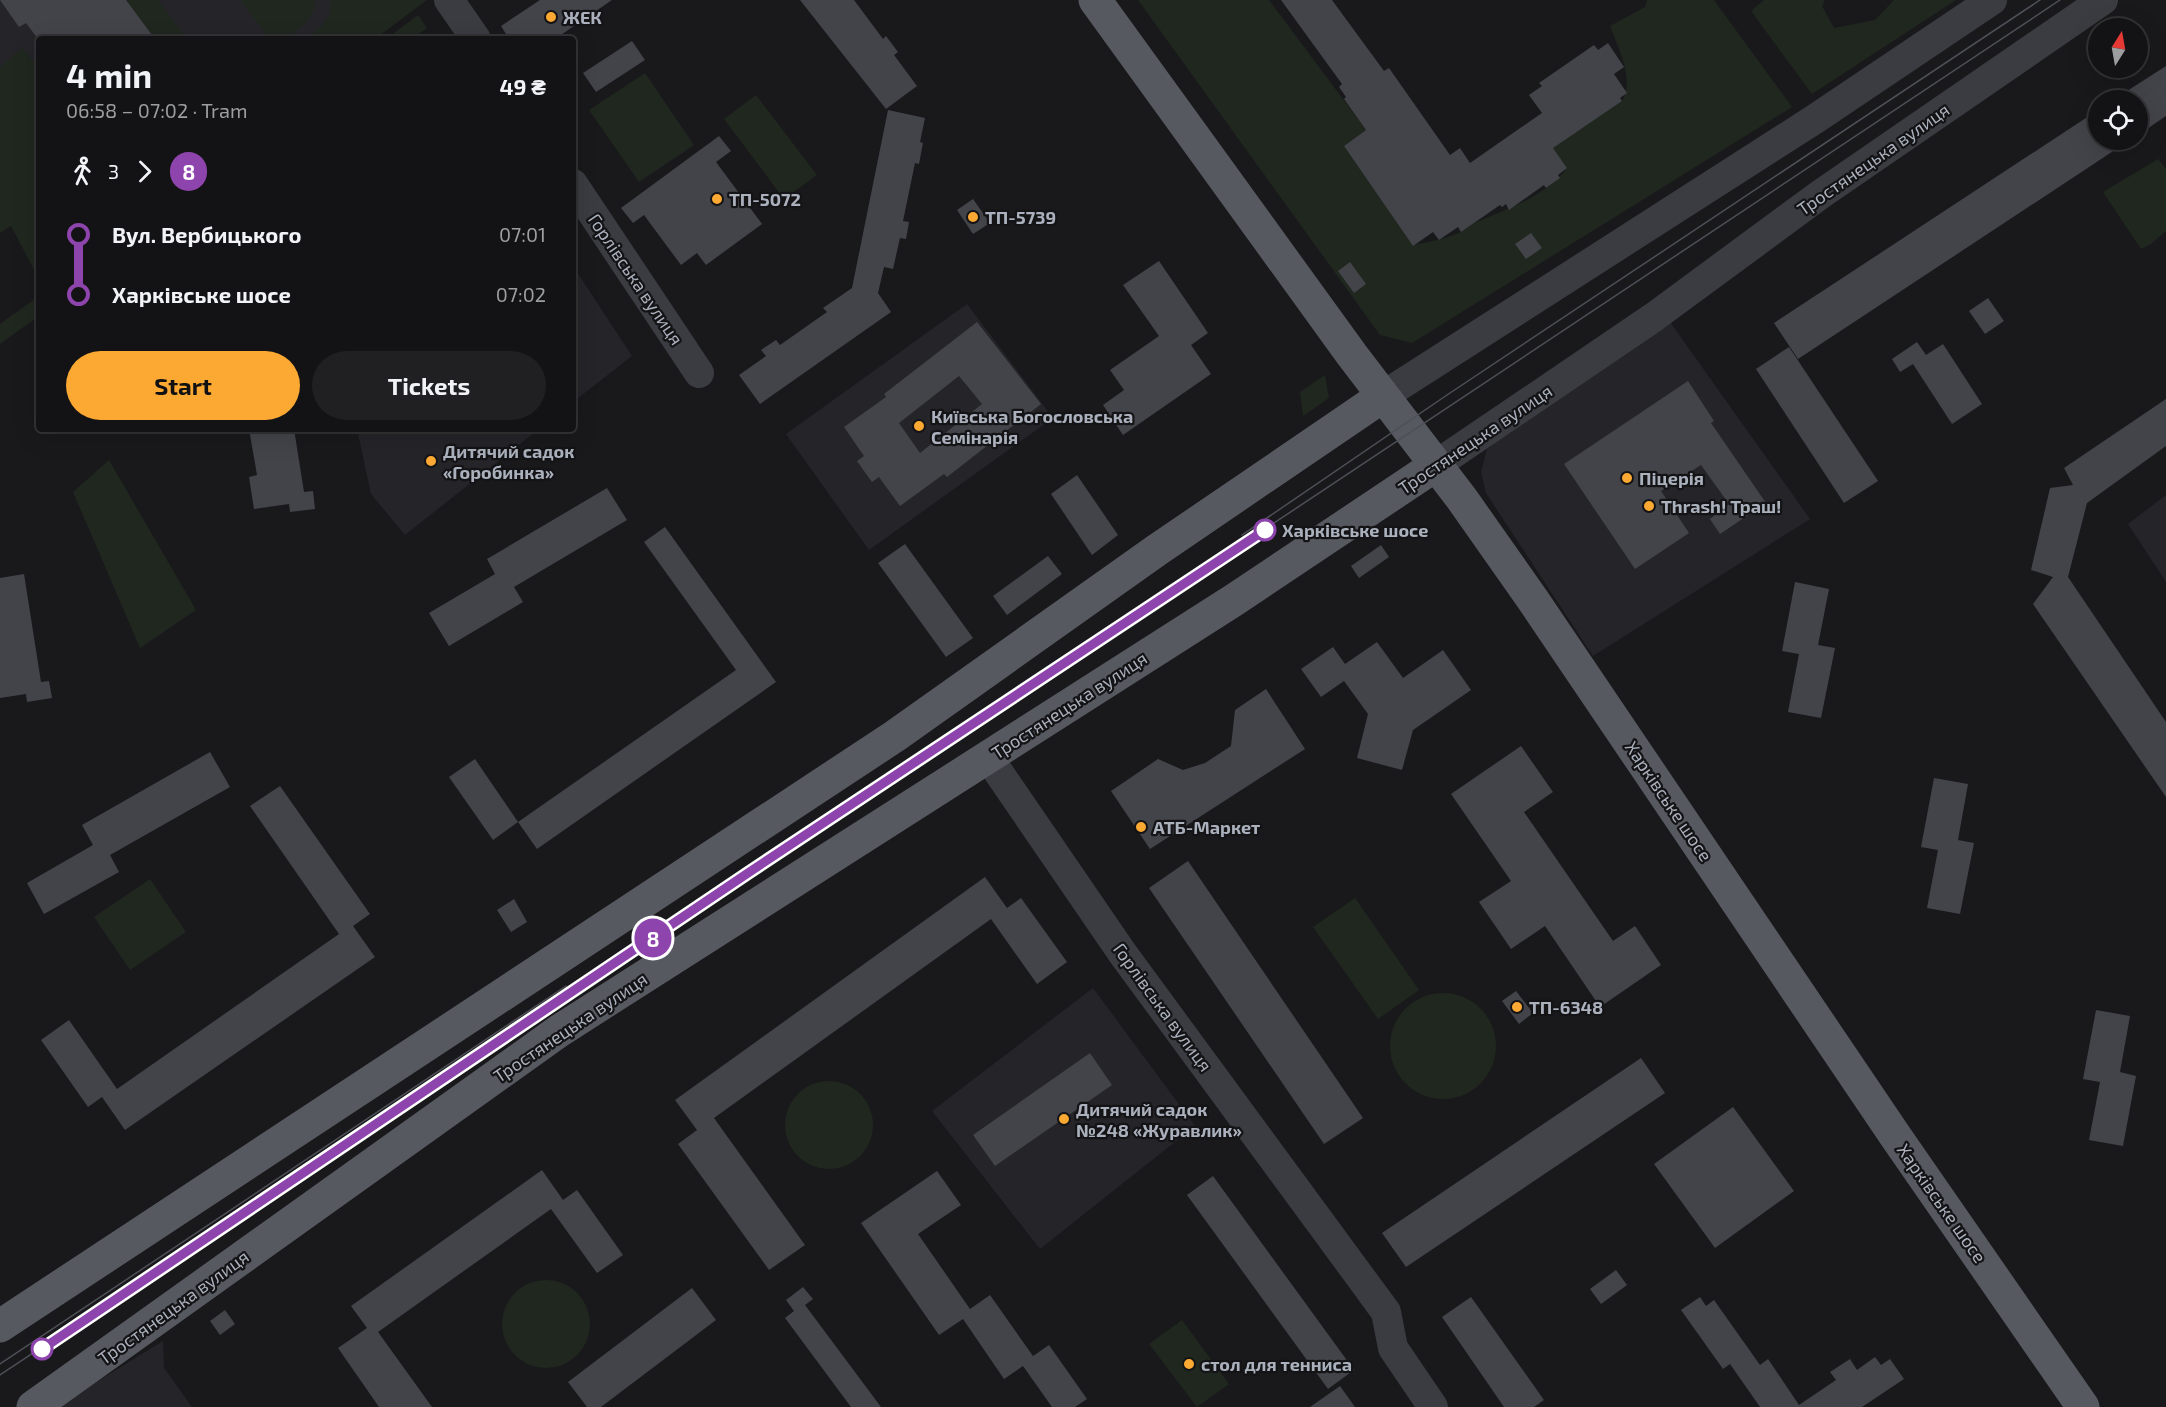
<!DOCTYPE html>
<html lang="en">
<head>
<meta charset="utf-8">
<style>
  body { margin:0; font-family:"Exo 2",sans-serif; background:#202022; color:#f1f3f6; height:100vh; display:flex; flex-direction:column; font-size:22px; white-space:nowrap }
  * { box-sizing:border-box; margin:0 }
  p { font-size:20px; color:#9d9ea0 }
  .icon { flex:none; width:33px; height:33px; fill:none; stroke:currentColor; stroke-width:2; stroke-linecap:round; stroke-linejoin:round }
  .map { position:relative; flex:1; overflow:hidden }
  .details { position:absolute; left:36px; top:36px; width:540px; height:396px; display:flex; flex-direction:column; background:#131315; border-radius:6px; box-shadow:0 6px 24px #0002,0 0 0 2px #323234 }
  .details>* { flex:none }
  .badge { padding:0 12px; border-radius:20px; font-size:21px; line-height:39px }
  .needle { width:39px; rotate:11deg }
  .buttons { position:absolute; left:2088px; top:18px; display:grid; gap:12px }
  .buttons a { display:grid; place-items:center; width:60px; height:60px; border-radius:50%; background:#131315; box-shadow:0 6px 24px #0002,0 0 0 2px #323234; font-size:30px }
  .map>.badge { position:absolute; translate:-50% -50%; box-shadow:0 0 0 3px #fff }
  .legs { display:flex; align-items:center; gap:9px; height:66px; padding:0 30px; font-size:20px }
  .legs p { margin-inline-start:auto }
  .head { display:flex; align-items:center; justify-content:space-between; height:102px; padding:0 30px }
  h1 { font-size:33px; font-weight:700; line-height:45px }
  .button { display:flex; gap:12px; margin-top:auto; padding:12px 30px }
  .button a { flex:1; height:69px; border-radius:36px; background:#fba932; color:#111; font-size:24px; font-weight:700; line-height:69px; text-align:center }
  .button a+a { background:#202022; color:#f1f3f6 }
  ul { padding:0 30px; list-style:none }
  li { display:flex; align-items:center; gap:21px; height:60px; font-size:22px }
  li i { display:grid; place-items:center; width:9px; height:100%; margin:0 8px; background:currentColor }
  li i::after { content:''; width:15px; height:15px; margin:-8px; border:4px solid; border-radius:50%; background:#131315 }
  li p { margin-inline-start:auto }
  li:first-child i { background:linear-gradient(#0000 50%,currentColor 0) }
  li:last-child i { background:linear-gradient(currentColor 50%,#0000 0) }
  .map>svg:first-child { display:block }
  .built { fill:#252529 }
  .green { fill:#1f271f }
  .building { fill:#434449; fill-rule:evenodd }
  .lines { fill:none; stroke-linecap:round; stroke-linejoin:round }
  .minor { stroke:#3a3c41; stroke-width:30 }
  .major { stroke:#565960; stroke-width:33 }
  .tram { stroke:#4d5056; stroke-width:1.5 }
  .line-1-casing { stroke:#fff; stroke-width:14 }
  .line-1 { stroke:#8e44ad; stroke-width:9 }
  .poi-dot { fill:#fba932; stroke:#141417; stroke-width:2 }
  .stop-1-dot { fill:#fff; stroke:#8e44ad; stroke-width:3 }
  .labels { text-anchor:middle; dominant-baseline:central; stroke-width:4.5; stroke-linejoin:round; paint-order:stroke }
  .poi-label { font-size:18px; font-weight:bold; fill:#abb1bc; stroke:#141417; text-anchor:start }
  .street-label { font-size:18px; fill:#abb1bc; stroke:#141417 }
  .stop-label { font-size:18px; font-weight:bold; fill:#abb1bc; stroke:#141417; text-anchor:start }
</style>
</head>
<body>
<div class="map">
<svg width="2166" height="1407" viewBox="0 0 2166 1407">
  <rect width="100%" height="100%" fill="#19191c"/>
  <path class="built" d="M0 0H378L327 39H39V171L0 123Z
    M573 266 632 356 573 402Z
    M967 304 1053 418 869 550 786 434Z
    M1670 322 1810 519 1593 656 1486 493 1481 472 1487 449 1502 436Z
    M357 429H539L405 535 371 494Z
    M2166 495V582L2128 524Z
    M1093 988 1195 1126 1040 1249 932 1111Z
    M163 1341 164 1368 192 1407H56Z"/>
  <path class="green" d="M126 0H158L187 39H155Z
    M240 0H315C317 16 298 31 285 38 280 40 274 39 270 39Z
    M331 0H427L375 39H306C320 28 332 20 331 0Z
    M1138 0H1269L1366 130 1344 146 1413 245C1429 242 1444 239 1459 233 1466 229 1472 224 1479 221 1508 209 1549 194 1567 168L1551 146 1622 101C1635 80 1618 47 1610 26L1645 7 1647 0H1714L1792 107 1412 343 1380 335Z
    M1764 0H1825L1822 6 1834 28 1875 20 1894 0H1956L1812 94 1751 11Z
    M418 15 427 28 412 39H386Z
    M22 48 39 68V279L11 226 0 233V67Z
    M645 73 694 145 639 182 589 110Z
    M756 95 817 175 784 199 724 119Z
    M2158 159 2166 169V231L2151 244 2141 249 2103 192Z
    M39 296V316L0 344V324Z
    M1325 375 1329 398 1303 416 1300 392Z
    M109 460 196 610 140 648 73 492Z
    M150 879 186 932 130 970 94 917Z
    M1355 898 1419 990 1378 1019 1313 927Z
    M1390 1046a53 53 0 1 1 106 0a53 53 0 1 1-106 0Z
    M785 1125a44 44 0 1 1 88 0a44 44 0 1 1-88 0Z
    M502 1324a44 44 0 1 1 88 0a44 44 0 1 1-88 0Z
    M1182 1320 1229 1384 1197 1407 1149 1344Z"/>
  <path class="building" d="M0 0H126L155 39H38L26 23 19 27Z
    M540 0H612L555 39H509L501 26Z
    M800 0H854L883 39 886 36 898 52 894 55 917 86 886 109Z
    M1281 0H1332L1384 71 1389 68 1450 155 1460 148 1470 163 1542 113 1529 95 1542 86 1539 83 1594 45 1598 50 1608 43 1624 67 1614 74 1627 93 1620 98 1622 101 1553 148 1567 168 1558 175 1560 178 1546 188 1544 185 1509 210 1506 204 1502 207 1500 205 1461 232 1458 227 1439 240 1433 232 1413 246 1344 146 1366 130 1344 99 1346 97 1339 87 1342 84Z
    M632 41 645 60 596 92 583 73Z
    M2166 66V116L2138 135V100H2113Z
    M888 110 925 118 920 142 923 143 919 164 915 163 903 221 909 222 906 239 900 238 893 269 884 267 878 293 891 312 760 404 739 375 766 356 761 350 776 340 780 345 827 312 823 308 852 288Z
    M2098 110V140H2130L1798 359 1774 323Z
    M719 136 731 151 716 162 762 224 706 265 697 253 681 265 644 215 633 223 621 208Z
    M973 199 990 223 973 234 957 210Z
    M1531 233 1542 248 1526 259 1515 244Z
    M1159 261 1208 333 1191 345 1211 374 1123 435 1103 405 1124 390 1110 370 1159 336 1123 285Z
    M1350 262 1366 284 1354 293 1338 271Z
    M1988 298 2004 321 1985 334 1969 311Z
    M977 322 1041 404 947 477 944 474 900 506 879 477 872 482 864 471 857 461 864 456 844 427 886 397 884 394ZM959 376 982 404 920 453 899 423Z
    M1917 342 1926 355 1943 344 1982 404 1952 424 1913 364 1900 372 1892 359Z
    M1789 347 1878 481 1844 503 1756 369Z
    M1688 381 1714 421 1711 423 1766 503 1720 534 1710 519 1729 504 1701 465 1661 491 1689 533 1635 569 1564 464Z
    M2166 399V446L2087 503 2068 577 2166 722V797L2033 604 2053 577 2031 570 2050 488 2073 485 2064 468Z
    M249 429H294L304 492 313 491 315 509 290 512 289 504 254 509 249 477 257 475Z
    M1077 475 1118 535 1092 555 1051 494Z
    M607 488 627 520 514 587 523 602 449 646 429 613 495 574 487 559Z
    M665 527 776 682 537 849 518 822 736 670 644 542Z
    M905 544 973 638 946 657 878 563Z
    M1381 545 1389 557 1359 578 1351 566Z
    M1048 556 1062 574 1007 615 993 596Z
    M24 574 41 682 49 681 52 698 27 702 26 694 0 698V578Z
    M1795 582 1829 589 1818 645 1835 648 1821 718 1788 712 1799 654 1782 651Z
    M1377 642 1403 678 1443 650 1471 690 1413 730 1402 770 1357 758 1368 714 1344 681 1321 697 1301 669 1333 647 1345 664Z
    M1266 689 1305 749 1150 849 1111 791 1158 759 1183 770 1205 763 1231 746 1235 710Z
    M1521 746 1553 792 1524 812 1613 941 1635 926 1661 965 1600 1007 1545 926 1511 949 1479 902 1511 881 1451 794Z
    M210 752 230 787 110 855 119 872 44 914 27 883 93 845 82 825Z
    M475 759 518 822 493 840 449 777Z
    M1934 778 1968 784 1958 840 1974 843 1960 914 1927 908 1938 850 1921 847Z
    M280 786 370 914 353 926 375 957 125 1130 102 1097 88 1107 41 1040 69 1020 117 1089 339 934 250 806Z
    M1188 861 1363 1118 1324 1144 1149 888Z
    M985 877 1007 908 1021 898 1067 962 1037 984 991 919 714 1118 805 1245 769 1270 678 1144 697 1130 675 1100Z
    M514 899 527 922 511 932 497 910Z
    M1516 991 1533 1013 1519 1024 1502 1001Z
    M2096 1010 2130 1016 2120 1072 2136 1076 2123 1146 2089 1140 2100 1082 2083 1079Z
    M1090 1053 1112 1085 995 1166 973 1135Z
    M1641 1058 1665 1093 1406 1267 1382 1233Z
    M1733 1107 1794 1191 1715 1248 1654 1164Z
    M542 1170 563 1200 577 1190 623 1255 597 1273 551 1209 378 1332 432 1407H379L338 1348 367 1328 351 1306Z
    M937 1171 961 1205 918 1234 970 1309 990 1295 1033 1356 1049 1345 1087 1399 1075 1407H1052L1023 1366 1004 1379 963 1319 939 1335 861 1223Z
    M1213 1176 1354 1370 1328 1389 1187 1195Z
    M1616 1270 1627 1285 1601 1304 1590 1289Z
    M803 1287 813 1299 805 1305 881 1407H851L785 1318 794 1311 786 1300Z
    M692 1288 716 1320 601 1407H587L568 1382Z
    M1471 1297 1544 1400 1534 1407H1504L1442 1317Z
    M1700 1297 1706 1306 1714 1300 1760 1365 1768 1359 1799 1405 1836 1380 1830 1372 1850 1359 1857 1370 1875 1357 1881 1365 1890 1359 1904 1379 1862 1407H1760L1730 1364 1723 1369 1681 1310Z
    M225 1310 235 1324 220 1335 210 1321Z
    M1340 1386 1355 1407H1310Z"/>
  <g class="lines">
    <path class="minor" d="M449 0 476 39
      M573 184 699 373
      M1383 396 1815 119 1992 0
      M1436 465 1654 317 1821 194 2103 0
      M988 757 1123 954 1386 1312 1393 1348 1433 1407"/>
    <path class="major" d="M1095 0 1352 355 1462 499 1533 600 1896 1137 2083 1407
      M0 1326 895 736 1157 550 1383 396
      M33 1407 559 1031 1234 600 1436 465"/>
    <path class="tram" d="M1242 535 1447 395 2040 0
      M0 1364 566 986
      M0 1375 396 1112 748 873 2060 0"/>
  </g>
  <g class="lines">
    <defs>
      <path id="line-1" d="M42 1349 748 873 1265 530"/>
    </defs>
    <use href="#line-1" class="line-1-casing"/>
    <use href="#line-1" class="line-1"/>
  </g>
  <g class="poi-dot">
    <circle cx="551" cy="17" r="6"/>
    <circle cx="717" cy="199" r="6"/>
    <circle cx="973" cy="217" r="6"/>
    <circle cx="919" cy="426" r="6"/>
    <circle cx="431" cy="461" r="6"/>
    <circle cx="1627" cy="478" r="6"/>
    <circle cx="1649" cy="506" r="6"/>
    <circle cx="1141" cy="827" r="6"/>
    <circle cx="1517" cy="1007" r="6"/>
    <circle cx="1064" cy="1119" r="6"/>
    <circle cx="1189" cy="1364" r="6"/>
  </g>
  <g class="stop-1-dot">
    <circle cx="1265" cy="530" r="10"/>
    <circle cx="42" cy="1349" r="10"/>
  </g>
  <g class="labels">
    <g class="poi-label">
      <text x="563" y="17">ЖЕК</text>
      <text x="729" y="199">ТП-5072</text>
      <text x="985" y="217">ТП-5739</text>
      <text x="931" y="416">Київська Богословська<tspan x="931" dy="21">Семінарія</tspan></text>
      <text x="443" y="451">Дитячий садок<tspan x="443" dy="21">«Горобинка»</tspan></text>
      <text x="1639" y="478">Піцерія</text>
      <text x="1661" y="506">Thrash! Траш!</text>
      <text x="1153" y="827">АТБ-Маркет</text>
      <text x="1529" y="1007">ТП-6348</text>
      <text x="1076" y="1109">Дитячий садок<tspan x="1076" dy="21">№248 «Журавлик»</tspan></text>
      <text x="1201" y="1364">стол для тенниса</text>
    </g>
    <g class="street-label">
      <text transform="translate(1873 159) rotate(-35)">Тростянецька вулиця</text>
      <text transform="translate(636 279) rotate(56)">Горлівська вулиця</text>
      <text transform="translate(1475 439) rotate(-34)">Тростянецька вулиця</text>
      <text transform="translate(1069 705) rotate(-33)">Тростянецька вулиця</text>
      <text transform="translate(1669 801) rotate(56)">Харківське шосе</text>
      <text transform="translate(1163 1007) rotate(54)">Горлівська вулиця</text>
      <text transform="translate(570 1027) rotate(-34)">Тростянецька вулиця</text>
      <text transform="translate(1942 1203) rotate(55)">Харківське шосе</text>
      <text transform="translate(173 1307) rotate(-36)">Тростянецька вулиця</text>
    </g>
    <g class="stop-label">
      <text x="1282" y="530">Харківське шосе</text>
    </g>
  </g>
</svg>
<div class="buttons">
<a><svg class="needle" viewBox="-14 -14 28 28"><path d="M0-13l5 13h-10z" fill="#e53935"/><path d="M0 13l5-13h-10z" fill="#9d9ea0"/></svg></a>
<a><svg class="icon" aria-label="locate" viewBox="0 0 24 24"><circle cx="12" cy="12" r="6"/><path d="M12 2v4M12 18v4M2 12h4M18 12h4"/></svg></a>
</div>
<b class="badge" style="left:653px;top:938px;background:#8e44ad;color:#fff">8</b>
<section class="details">
<div class="head"><div><h1>4 min</h1><p>06:58 – 07:02 · Tram</p></div><b>49 ₴</b></div>
<div class="legs"><svg class="icon" aria-label="walk" viewBox="0 0 24 24"><circle cx="13" cy="4" r="2"/><path d="M13 8l-2 6 4 7M11 14l-3 7M7 12l3-4h3l4 4"/></svg>3<svg class="icon" aria-label="forward" viewBox="0 0 24 24"><path d="M9 5l7 7-7 7"/></svg><b class="badge" style="background:#8e44ad;color:#fff">8</b></div>
<ul>
<li><i style="color:#8e44ad"></i><b>Вул. Вербицького</b><p>07:01</p></li>
<li><i style="color:#8e44ad"></i><b>Харківське шосе</b><p>07:02</p></li>
</ul>
<div class="button"><a>Start</a><a>Tickets</a></div>
</section>
</div>
</body>
</html>
